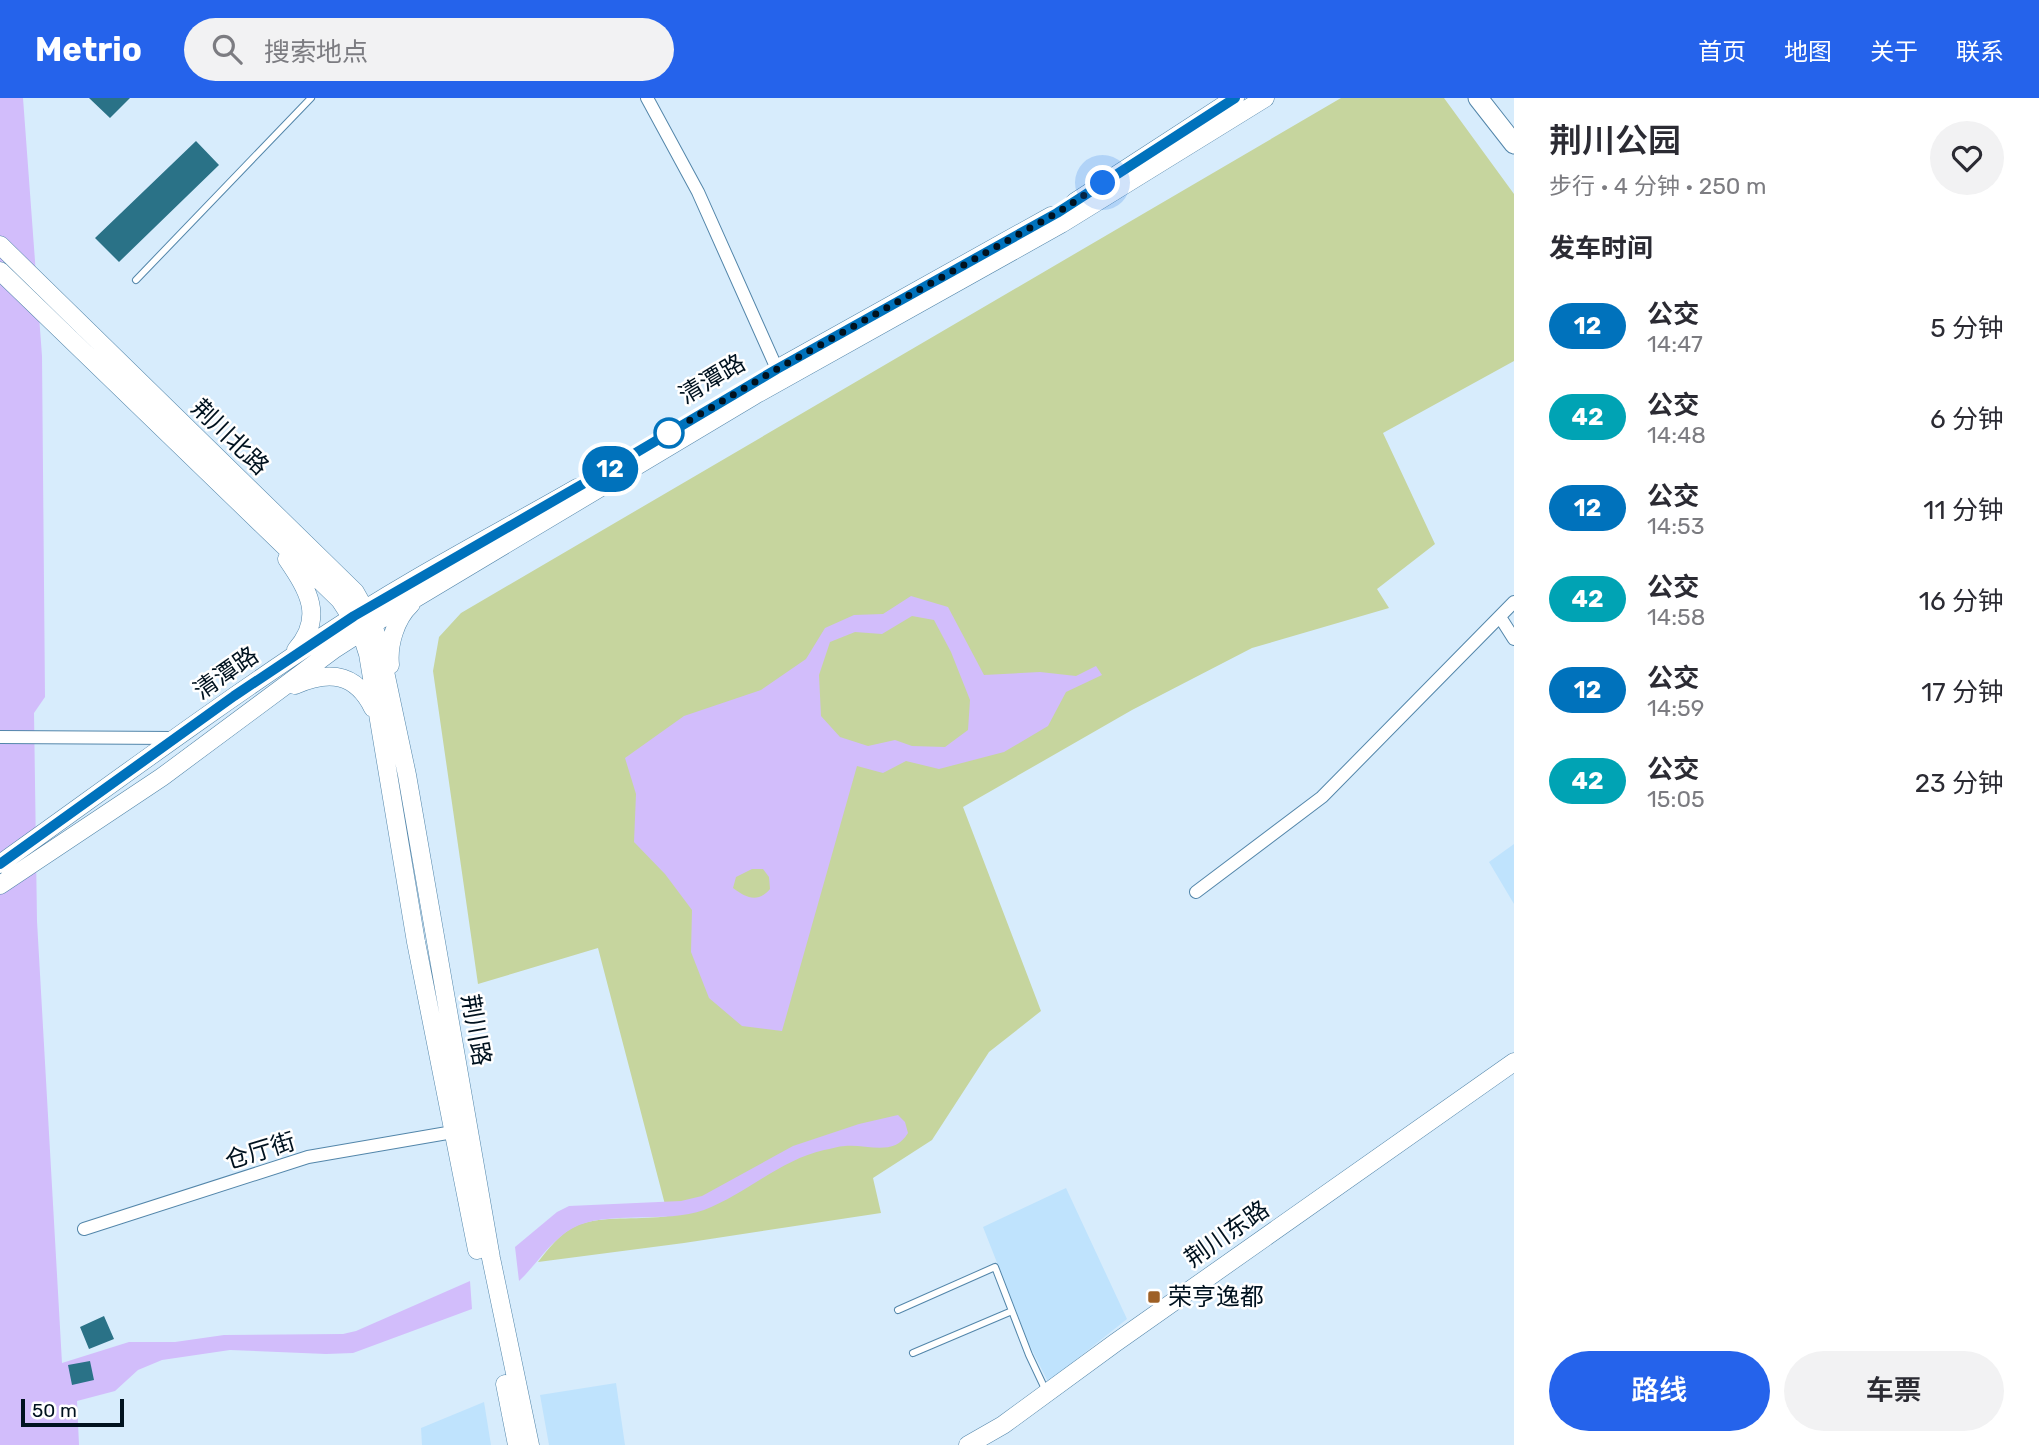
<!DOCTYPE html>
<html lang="zh">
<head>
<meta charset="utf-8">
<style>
  body { margin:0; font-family:Rubik,"Noto Sans SC",sans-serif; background:#f2f2f3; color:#2b2b33; height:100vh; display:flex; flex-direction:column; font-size:26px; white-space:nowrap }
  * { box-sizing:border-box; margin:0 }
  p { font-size:23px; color:#7c7c81 }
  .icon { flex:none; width:38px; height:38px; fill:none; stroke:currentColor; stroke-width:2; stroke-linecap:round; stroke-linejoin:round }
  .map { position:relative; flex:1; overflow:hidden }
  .panel { display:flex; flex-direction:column; background:#fff; width:525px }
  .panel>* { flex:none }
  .badge { padding:0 14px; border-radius:23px; font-size:24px; line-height:46px }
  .scale { position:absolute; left:21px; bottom:18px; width:103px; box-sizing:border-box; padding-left:7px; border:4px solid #00121f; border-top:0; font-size:19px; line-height:24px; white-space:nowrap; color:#00121f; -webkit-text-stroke:5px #fff; paint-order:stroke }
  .you { position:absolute; width:35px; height:35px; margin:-18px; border:5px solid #fff; border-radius:50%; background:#1a73e8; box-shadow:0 0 0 10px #1a73e833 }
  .map>.badge { position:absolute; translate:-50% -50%; box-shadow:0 0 0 4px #fff }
  h2 { padding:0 35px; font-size:26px; line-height:63px }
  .round { display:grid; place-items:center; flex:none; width:74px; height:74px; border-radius:37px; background:#f2f2f3 }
  .summary { display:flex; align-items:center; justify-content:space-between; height:119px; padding:0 35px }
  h1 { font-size:33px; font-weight:600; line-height:52px }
  .action { display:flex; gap:14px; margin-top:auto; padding:14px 35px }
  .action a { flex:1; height:80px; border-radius:42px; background:#2563eb; color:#fff; font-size:28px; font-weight:600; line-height:80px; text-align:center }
  .action a+a { background:#f2f2f3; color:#2b2b33 }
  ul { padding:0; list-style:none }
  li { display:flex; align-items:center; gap:21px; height:91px; padding:0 35px }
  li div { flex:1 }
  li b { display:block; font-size:26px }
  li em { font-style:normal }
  li .badge { min-width:77px; font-weight:700; text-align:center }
  header { display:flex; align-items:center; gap:42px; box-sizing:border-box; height:98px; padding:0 35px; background:#2563eb; color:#fff }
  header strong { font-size:33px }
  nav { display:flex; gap:38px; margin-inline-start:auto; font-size:24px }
  .search { width:490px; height:63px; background:#f2f2f3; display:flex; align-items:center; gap:18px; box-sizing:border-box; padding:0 24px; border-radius:38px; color:#7c7c81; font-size:26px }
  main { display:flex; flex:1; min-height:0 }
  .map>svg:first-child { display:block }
  .built { fill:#bfe3fd }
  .green { fill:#c6d59e }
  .water { fill:#d2bdfb; fill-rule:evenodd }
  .building { fill:#2a7287 }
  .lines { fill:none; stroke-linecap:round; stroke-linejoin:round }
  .lane-casing { stroke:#5386aa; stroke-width:8 }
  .street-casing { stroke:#5386aa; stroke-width:14 }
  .secondary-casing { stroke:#5386aa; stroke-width:19 }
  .primary-casing { stroke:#5386aa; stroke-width:21 }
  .lane { stroke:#fff; stroke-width:6 }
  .street { stroke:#fff; stroke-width:12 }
  .secondary { stroke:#fff; stroke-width:18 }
  .primary { stroke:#fff; stroke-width:19 }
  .line-casing { stroke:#fff; stroke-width:16 }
  .line { stroke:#0072bc; stroke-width:10 }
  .walk { stroke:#00121f; stroke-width:7; stroke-dasharray:0 12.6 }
  .stop-dot { fill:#fff; stroke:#0072bc; stroke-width:3.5 }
  .poi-dot { fill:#9e6026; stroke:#fff; stroke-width:2.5 }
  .labels { text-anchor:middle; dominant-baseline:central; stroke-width:5; stroke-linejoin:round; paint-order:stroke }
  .street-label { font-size:24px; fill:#00121f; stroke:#fff }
  .poi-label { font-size:24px; fill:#00121f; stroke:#fff; text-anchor:start }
</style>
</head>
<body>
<header>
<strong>Metrio</strong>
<div class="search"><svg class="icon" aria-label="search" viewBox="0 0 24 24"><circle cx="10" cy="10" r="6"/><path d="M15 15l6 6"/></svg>搜索地点</div>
<nav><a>首页</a><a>地图</a><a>关于</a><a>联系</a></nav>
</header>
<main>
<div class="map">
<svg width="1514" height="1347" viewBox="0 0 1514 1347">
  <rect width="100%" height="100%" fill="#d7ecfc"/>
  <path class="built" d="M1514 746V806L1489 764Z
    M1066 1090 1127 1221 1048 1284 1029 1246 983 1129Z
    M616 1285 625 1347H549L540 1297Z
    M484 1304 491 1347H422L421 1330Z"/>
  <path class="green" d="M1341 0H1444L1514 96V263L1383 335 1435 446 1377 491 1389 510 1252 550 1132 612 963 709 1041 913 989 954 932 1042 873 1080 881 1115 684 1145 538 1164C550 1149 564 1130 584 1125 609 1118 642 1122 668 1118L598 850 478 886 433 573 439 539 461 515Z"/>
  <path class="water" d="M0 0H23L42 258 45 599 34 615 37 823 62 1265 129 1244H175L224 1237 343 1236 356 1233 470 1183 472 1211 353 1255 326 1256 230 1252 162 1262 138 1272 115 1293 77 1303 79 1347H0Z
    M911 498 948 509 984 577 1040 574 1076 578 1096 568 1102 577 1066 594 1048 628 1004 654 939 671 906 663 883 675 857 668 782 933 742 928 709 900 691 854 692 812 665 776 634 744 636 696 625 660 684 618 761 592 806 561 825 530 854 517 883 516ZM912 518 934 522 951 554 970 602 968 632 945 649 912 648 895 642 868 648 840 639 821 618 819 577 830 544 855 534 882 536ZM752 771H763L769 779 770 791C758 805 746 800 733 790L736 779Z
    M898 1017 905 1024 908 1035C894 1059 868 1046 845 1048 838 1048 831 1051 824 1052 780 1062 746 1096 704 1112 666 1126 605 1112 573 1130 551 1142 537 1166 519 1183L515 1149 557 1114 569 1108 681 1103 702 1098 793 1048 859 1026Z"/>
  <path class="building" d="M89 0H130L110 20Z
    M196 43 219 67 119 164 95 140Z
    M104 1218 114 1241 89 1251 80 1229Z
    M90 1263 94 1282 72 1287 68 1267Z"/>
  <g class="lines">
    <defs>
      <path id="lane" d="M136 182 311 0
        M898 1212 995 1169 1029 1257 1046 1293
        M913 1255 1012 1213"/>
      <path id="street" d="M647 0 698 94 777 271
        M1500 519 1514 541
        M0 639 175 640
        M1196 794 1322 699 1514 504
        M84 1131 308 1059 453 1034"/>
      <path id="secondary" d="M1075 104 1235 0
        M0 147 355 494 373 526 380 550 407 677 491 1160 530 1347
        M0 173 340 502 361 534 368 556 416 844 477 1152
        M782 268 1051 118
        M287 461C308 492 325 519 296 552
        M390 567C388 547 395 521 411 506
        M295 587C329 572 356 575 373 610
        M0 766C108 689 214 610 325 537 406 483 493 438 577 390
        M0 787 162 679 333 552 389 516 755 297 1061 126 1265 0
        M505 1286 517 1347
        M968 1347 1003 1327 1115 1245 1514 964"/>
      <path id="primary" d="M1478 0 1514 46"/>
    </defs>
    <use href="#lane" class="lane-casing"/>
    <use href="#street" class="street-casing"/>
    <use href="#secondary" class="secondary-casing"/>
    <use href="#primary" class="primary-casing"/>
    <use href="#lane" class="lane"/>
    <use href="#street" class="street"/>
    <use href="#secondary" class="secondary"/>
    <use href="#primary" class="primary"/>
  </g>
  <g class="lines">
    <defs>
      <path id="line" d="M0 766 234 598 354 518 595 379 777 271 1057 115 1235 0"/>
    </defs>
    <use href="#line" class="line-casing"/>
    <use href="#line" class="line"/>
    <path class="walk" d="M669 335 663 338 777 271 1057 115 1103 85"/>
  </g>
  <circle class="stop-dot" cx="669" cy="335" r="14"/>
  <rect class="poi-dot" x="1147" y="1192" width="14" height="14" rx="3.5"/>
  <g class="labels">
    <g class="street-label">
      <text transform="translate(712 281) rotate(-31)">清潭路</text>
      <text transform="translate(230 339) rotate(44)">荆川北路</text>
      <text transform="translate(226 575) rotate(-35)">清潭路</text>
      <text transform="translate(476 932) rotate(80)">荆川路</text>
      <text transform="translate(260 1053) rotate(-17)">仓厅街</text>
      <text transform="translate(1227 1136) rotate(-35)">荆川东路</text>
    </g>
    <g class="poi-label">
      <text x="1168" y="1199">荣亨逸都</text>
    </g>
  </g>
</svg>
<div class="scale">50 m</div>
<div class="you" style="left:1103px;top:85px"></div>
<b class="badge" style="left:610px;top:371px;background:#0072bc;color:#fff">12</b>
</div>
<section class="panel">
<div class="summary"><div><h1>荆川公园</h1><p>步行 · 4 分钟 · 250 m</p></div><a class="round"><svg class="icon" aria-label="heart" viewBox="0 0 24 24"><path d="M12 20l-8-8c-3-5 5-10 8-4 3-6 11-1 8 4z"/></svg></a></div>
<h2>发车时间</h2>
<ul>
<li><span class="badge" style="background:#0072bc;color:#fff">12</span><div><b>公交</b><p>14:47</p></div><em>5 分钟</em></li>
<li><span class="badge" style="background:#00a3b4;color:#fff">42</span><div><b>公交</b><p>14:48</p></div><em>6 分钟</em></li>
<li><span class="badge" style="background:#0072bc;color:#fff">12</span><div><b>公交</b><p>14:53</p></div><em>11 分钟</em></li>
<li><span class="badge" style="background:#00a3b4;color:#fff">42</span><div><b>公交</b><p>14:58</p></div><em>16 分钟</em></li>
<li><span class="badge" style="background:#0072bc;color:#fff">12</span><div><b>公交</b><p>14:59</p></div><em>17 分钟</em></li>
<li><span class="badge" style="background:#00a3b4;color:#fff">42</span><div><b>公交</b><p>15:05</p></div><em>23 分钟</em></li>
</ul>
<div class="action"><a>路线</a><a>车票</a></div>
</section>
</main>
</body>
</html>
